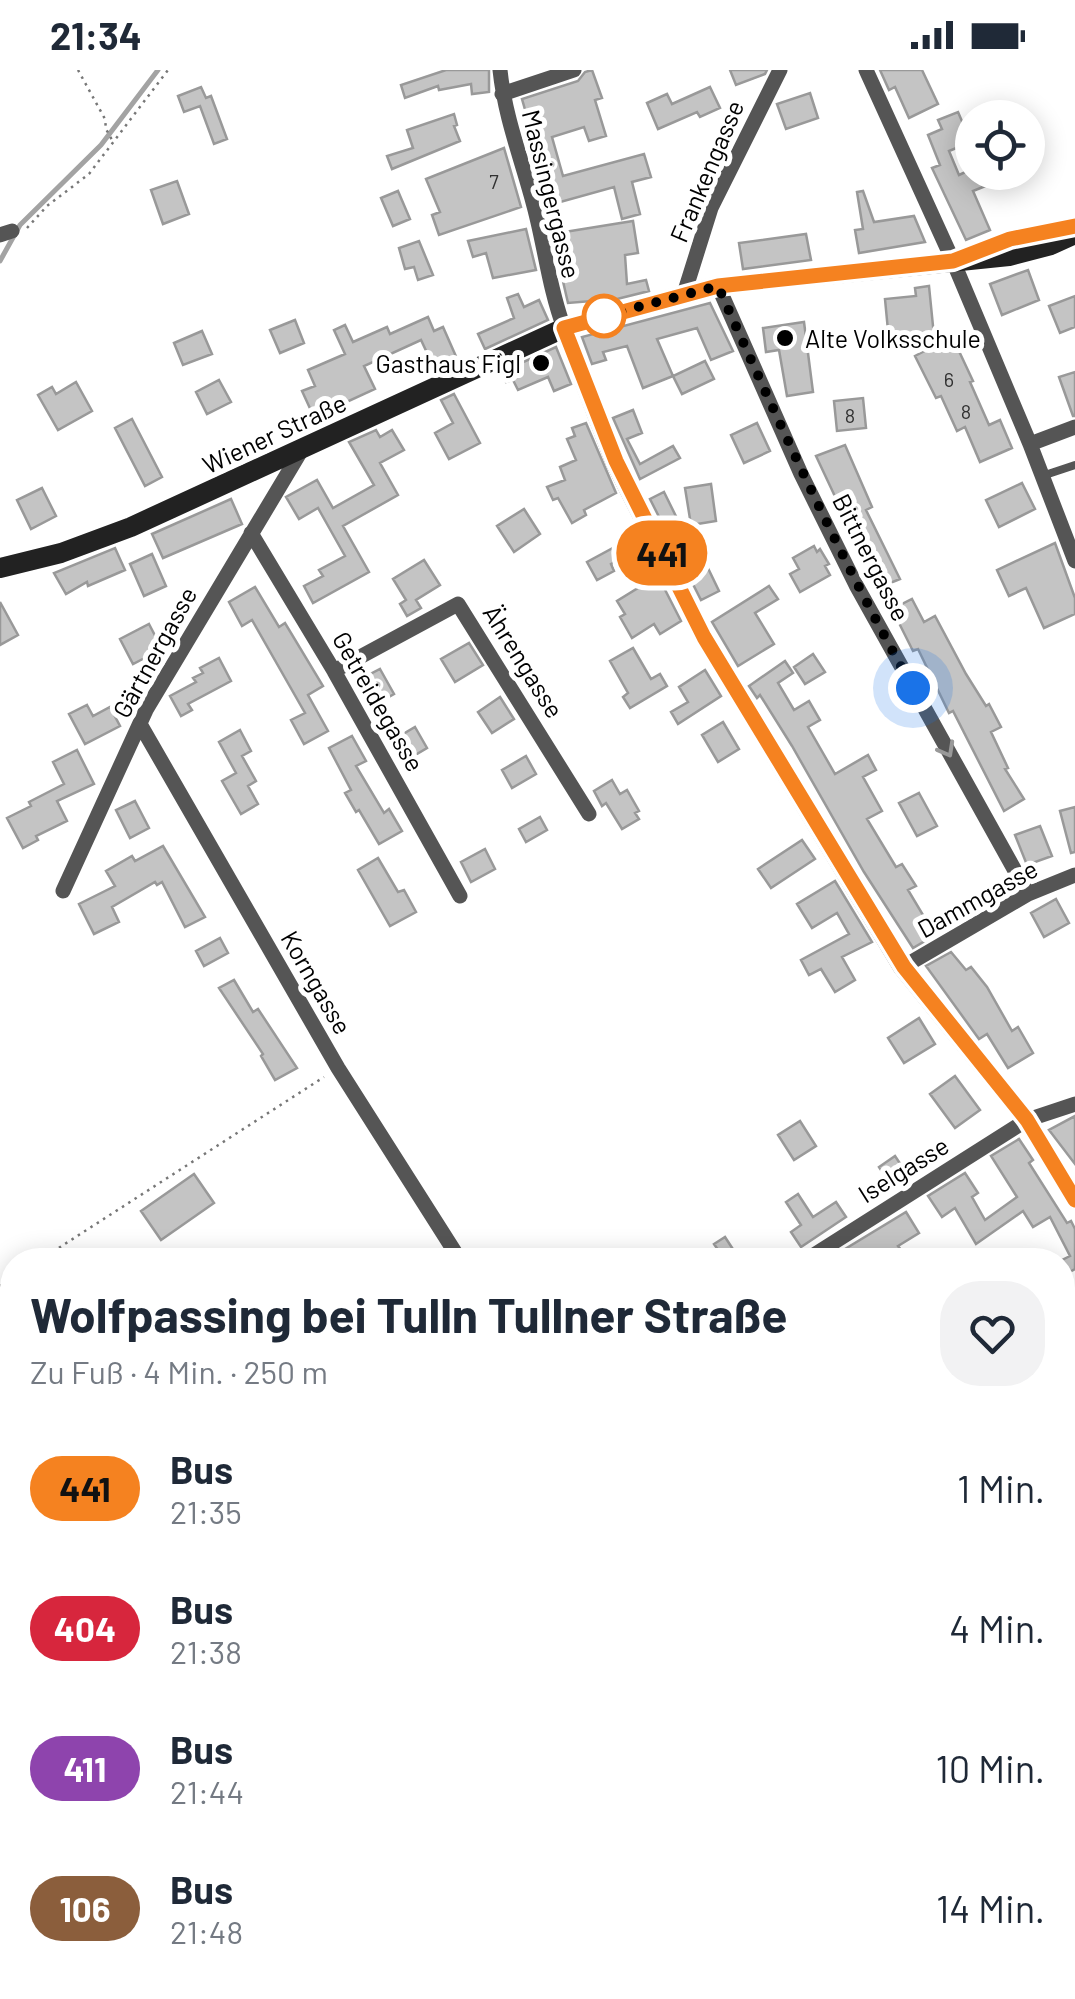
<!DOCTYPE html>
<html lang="de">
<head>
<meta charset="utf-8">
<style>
  body { margin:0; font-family:Barlow,sans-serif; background:#f2f2f3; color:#1f2937; height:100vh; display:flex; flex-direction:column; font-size:38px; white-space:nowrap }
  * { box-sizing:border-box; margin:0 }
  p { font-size:32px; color:#747a83 }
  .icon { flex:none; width:55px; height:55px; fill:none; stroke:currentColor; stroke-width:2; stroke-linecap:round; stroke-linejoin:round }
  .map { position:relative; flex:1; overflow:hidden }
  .drawer { position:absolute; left:0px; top:1178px; width:1075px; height:752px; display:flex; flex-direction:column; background:#fff; border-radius:40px 40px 0 0; box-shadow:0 5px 25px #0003 }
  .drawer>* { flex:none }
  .badge { padding:0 20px; border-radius:32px; font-size:35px; line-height:65px }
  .fabs { position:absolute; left:955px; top:30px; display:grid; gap:20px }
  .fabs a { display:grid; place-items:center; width:90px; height:90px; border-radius:50%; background:#fff; box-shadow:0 5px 25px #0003; font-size:50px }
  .you { position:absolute; width:50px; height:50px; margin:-25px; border:8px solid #fff; border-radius:50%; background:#1a73e8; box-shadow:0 0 0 15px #1a73e833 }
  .map>.badge { position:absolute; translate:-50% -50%; box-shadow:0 0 0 5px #fff }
  .round { display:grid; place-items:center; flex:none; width:105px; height:105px; border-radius:40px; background:#f2f2f3 }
  .head { display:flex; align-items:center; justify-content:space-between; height:170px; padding:0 30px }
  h1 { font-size:48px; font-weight:700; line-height:75px }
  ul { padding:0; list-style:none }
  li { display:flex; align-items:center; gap:30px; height:140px; padding:0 30px }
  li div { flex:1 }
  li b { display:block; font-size:38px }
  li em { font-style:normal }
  li .badge { min-width:110px; font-weight:700; text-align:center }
  .status { display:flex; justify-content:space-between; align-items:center; height:70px; padding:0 50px; background:#fff; direction:ltr }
  .status svg { height:28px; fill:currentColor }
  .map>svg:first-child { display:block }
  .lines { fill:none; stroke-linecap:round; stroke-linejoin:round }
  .stream { stroke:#a3a3a3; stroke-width:5 }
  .building { fill:#c4c4c4; stroke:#999; stroke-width:2.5 }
  .path { stroke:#777; stroke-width:2.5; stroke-dasharray:2.5 5; stroke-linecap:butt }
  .service { stroke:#555; stroke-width:8 }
  .minor { stroke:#555; stroke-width:15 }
  .tertiary { stroke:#555; stroke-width:20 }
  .secondary { stroke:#222; stroke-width:20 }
  .oneway { stroke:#999 }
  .line-casing { stroke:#fff; stroke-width:22 }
  .line { stroke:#f58220; stroke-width:15 }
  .walk { stroke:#000; stroke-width:10; stroke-dasharray:0 18 }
  .stop-dot { fill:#fff; stroke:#f58220; stroke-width:5 }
  .poi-dot { fill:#000; stroke:#fff; stroke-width:4 }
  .labels { text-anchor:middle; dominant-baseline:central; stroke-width:10; stroke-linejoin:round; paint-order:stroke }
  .number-label { font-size:20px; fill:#313131 }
  .street-label { font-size:25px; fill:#000; stroke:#fff }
  .poi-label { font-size:25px; fill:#000; stroke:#fff; text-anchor:start }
</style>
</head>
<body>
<div class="status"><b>21:34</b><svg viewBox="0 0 49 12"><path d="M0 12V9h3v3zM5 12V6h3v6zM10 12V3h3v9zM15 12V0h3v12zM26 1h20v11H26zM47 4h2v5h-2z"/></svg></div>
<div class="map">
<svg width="1075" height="1929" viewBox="0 0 1075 1929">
  <rect width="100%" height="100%" fill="#fff"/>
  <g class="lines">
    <path class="stream" d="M0 191 20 155 101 75 158 0"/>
  </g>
  <path class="building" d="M446 0H489V22L472 24 471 14 439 20 438 16 405 28 401 15Z
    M592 0 602 28 595 30 606 66 589 71 584 57 552 67 563 106 644 84 651 107 632 112 640 144 622 149 614 117 546 136 530 84 534 83 526 58 530 57 522 29 578 11 585 2Z
    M730 0H767L765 4 736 15Z
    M880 0H922L938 34 909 48 895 17 889 20Z
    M201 17 206 28 211 26 227 69 214 74 200 36 184 42 178 26Z
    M710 17 720 38 700 47 697 42 658 59 647 33 667 24 672 34Z
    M810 23 818 48 786 59 777 34Z
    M958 42 971 72 949 81 959 105 972 99V102H982L988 115 973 121 990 160 966 170 932 98 940 95 928 65 942 59 938 50Z
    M454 44 457 55 454 56 460 71 392 99 387 86 413 78 407 60Z
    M504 78 521 137 439 165 432 145 440 142 426 109Z
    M177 111 189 144 163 154 151 120Z
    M398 121 410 149 393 156 381 128Z
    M863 121 874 152 914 146 925 172 859 183 855 160 863 159 857 122Z
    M633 151 638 183 625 185 627 214 646 210 649 221 617 229 568 233 552 164Z
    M526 159 536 200 493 208 486 183 473 187 468 171Z
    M806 164 811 190 743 199 739 173Z
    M419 171 433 205 418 210 414 197 405 199 399 178Z
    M1028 200 1039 230 1002 245 990 214Z
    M929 216 934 266 889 271 885 229 916 226 915 218Z
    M518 224 524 237 539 230 548 250 485 279 478 264 514 248 507 228Z
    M1075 226V257L1060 263 1049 236Z
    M710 233 733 281 711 290 697 258 657 269 673 306 643 318 627 276 603 282 606 290 592 294 582 267Z
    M428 247 434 261 443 257 458 291 436 302 421 270 364 296 375 319 314 347 302 321 315 316 308 300 345 284 334 260 345 255 353 272 387 257 390 264Z
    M295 250 304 273 280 283 270 260Z
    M804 252 813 322 787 326 779 280 766 282 763 258Z
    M965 260 958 279 973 311 970 312 989 355 1000 350 1012 378 980 392 965 357 957 361 941 326 936 328 915 286Z
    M202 261 212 284 183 295 174 273Z
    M556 277 571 314 554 321 548 307 518 320 513 310 506 312 502 302Z
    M705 291 714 309 682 324 673 306Z
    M1075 302V346H1073L1059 307Z
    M219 310 231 332 207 344 196 322Z
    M76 312 92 341 58 360 38 325 52 317 56 324Z
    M454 324 480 373 449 389 435 363 453 353 441 330Z
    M863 328 866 358 837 361 834 331Z
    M633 340 642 363 627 369 640 394 673 376 680 388 640 409 613 348Z
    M132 349 162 407 145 416 115 358Z
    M586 353 616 423 584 440 586 445 572 453 558 428 553 430 547 417 565 410 560 397 576 390 567 369 575 366 572 358Z
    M757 353 770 381 744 393 731 365Z
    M376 360 380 367 392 360 404 380 380 393 398 425 343 456 369 502 313 533 304 516 323 506 319 500 345 486 318 438 299 449 286 427 317 410 333 438 374 415 349 372Z
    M845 375 872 437 866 440 900 509 878 518 816 386Z
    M1022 413 1035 439 999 457 986 430Z
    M711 414 716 451 691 455 685 418Z
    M42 418 56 446 31 459 17 430Z
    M664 422 701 497 706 494 719 521 701 530 650 429Z
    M231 429 242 454 163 488 152 464Z
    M524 439 540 464 514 482 497 456Z
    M637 465 681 551 660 564 654 554 632 568 620 547 625 544 617 531 646 513 631 483 611 494 614 501 597 510 587 492Z
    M1055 473 1075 528V544L1044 558 1026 518 1009 526 997 500Z
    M814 476 817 482 820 479 829 494 825 496 830 505 800 522 790 504 799 499 793 488Z
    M115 478 125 500 88 516 87 512 66 524 54 503Z
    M152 484 166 516 144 526 130 494Z
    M424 490 440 515 416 530 421 538 407 546 400 534 406 530 393 509Z
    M769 516 778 529 755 543 774 574 738 596 712 552Z
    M255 517 279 557 285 553 323 616 308 625 328 661 304 674 291 650 305 643 252 550 242 556 229 532Z
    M912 529 924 552 935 546 966 604 986 636 989 634 1001 657 991 662 1008 698 1005 699 1024 729 1004 741 953 641 949 643 918 579 913 581 892 539Z
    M0 532 18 565 0 575Z
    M149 554 162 579 133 594 120 569Z
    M469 573 483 595 455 612 441 589Z
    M633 578 651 609 660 604 667 616 630 638 623 627 628 623 610 591Z
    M813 584 825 602 805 614 794 597Z
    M219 588 231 611 188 634 192 640 181 646 170 626 196 612 193 608 203 603 200 598Z
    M785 591 793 603 778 613 794 640 809 631 820 650 808 657 835 704 868 685 876 700 863 707 882 741 867 749 896 797 902 794 916 816 908 820 935 865 913 878 864 802 792 676 760 625 757 628 749 616Z
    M380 599 394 624 369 638 355 612Z
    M705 600 721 626 678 654 671 642 688 632 679 617Z
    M500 627 514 649 492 663 478 642Z
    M87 635 93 646 110 637 120 656 85 674 69 644Z
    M723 652 739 679 718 692 702 665Z
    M415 657 427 678 405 691 393 670Z
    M240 660 251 681 242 686 256 711 248 716 258 734 241 744 222 711 236 703 219 672Z
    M352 666 366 691 356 696 384 743 389 739 402 761 379 774 359 740 356 742 345 723 351 720 329 678Z
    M77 680 94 714 57 731 67 751 36 766 38 770 23 778 7 748 31 736 29 732 64 714 53 692Z
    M526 686 536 704 512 718 502 700Z
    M612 710 620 724 627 720 639 741 635 743 639 749 622 759 606 733 602 736 594 721Z
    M919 723 937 756 917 766 899 733Z
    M135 731 149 758 130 768 116 740Z
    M1075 737V782L1071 783 1060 741Z
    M540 747 547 760 526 772 519 759Z
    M1040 756 1052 786 1027 795 1015 765Z
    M802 770 815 789 771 818 758 799Z
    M163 776 205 847 185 857 162 812 157 815 155 812 112 837 119 852 94 864 79 834 115 816 106 801 132 786 135 791Z
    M485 779 495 799 471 812 461 792Z
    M378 788 398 822 404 820 416 842 390 856 358 800Z
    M835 811 872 872 842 887 855 910 835 922 821 899 809 905 801 890 849 864 837 843 812 858 797 834Z
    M1056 829 1069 853 1044 867 1031 843Z
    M220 868 228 883 204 896 196 881Z
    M951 882 966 900 971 897 987 917 1012 961 1018 957 1033 983 1008 998 987 964 979 969 926 896Z
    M234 910 253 942 258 939 297 998 275 1010 261 986 263 984 219 918Z
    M919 948 935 974 904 993 888 968Z
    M955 1006 980 1040 955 1058 930 1024Z
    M1075 1046V1094L1049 1060Z
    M800 1051 816 1076 794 1090 778 1065Z
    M1019 1069 1033 1090 1029 1093 1067 1153 1071 1151 1075 1159V1199L1062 1206V1190L1070 1186 1050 1147 1033 1157 1023 1141 976 1174 955 1138 942 1147 928 1126 965 1103 978 1123 972 1127 985 1150 1017 1127 991 1086Z
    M895 1086 909 1107 893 1118 879 1097Z
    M194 1104 214 1133 161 1170 141 1141Z
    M798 1124 813 1147 836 1132 846 1147 801 1177 791 1162 801 1155 786 1132Z
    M906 1142 919 1163 898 1176 901 1180 884 1190H827Z
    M725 1167 740 1190H725L714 1174Z
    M1075 1330V1349L1062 1356V1336Z
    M1075 1387V1418L1062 1426V1394Z
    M1075 1485V1530L1062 1514V1495Z
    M927 1918H959L968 1929H936Z"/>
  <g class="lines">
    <path class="path" d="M78 0 105 49 106 59 112 70
      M27 158 47 136 89 104 168 0
      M40 1190 324 1007
      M0 1216 12 1208
      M844 1929 862 1918"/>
    <path class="service" d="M1042 406 1075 395"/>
    <path class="minor" d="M500 0C505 48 522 90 534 136 545 177 549 218 564 258
      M866 0 953 191 1030 374 1075 491
      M502 24 574 0
      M0 165 12 161
      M718 216 801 404 856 515 1028 824
      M684 224 711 138 780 0
      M1030 374 1075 357
      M251 463 334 601 460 826
      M334 601 458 534 589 744
      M140 654 338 998 460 1190
      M63 821 146 640 304 376
      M903 897 1028 824 1075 805
      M806 1190 1027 1050 1075 1034
      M1062 1372 1075 1365
      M977 1918 986 1929"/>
    <path class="tertiary" d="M564 258 615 391 704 567 903 897 1027 1050 1075 1130"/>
    <path class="secondary" d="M976 182 1010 169 1058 160
      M0 498 61 483 131 457 564 258 718 216 1009 186 1051 175 1075 164"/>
  </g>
  <defs><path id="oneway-chevron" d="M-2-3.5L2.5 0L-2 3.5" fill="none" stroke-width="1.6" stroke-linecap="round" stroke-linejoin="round" transform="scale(2.5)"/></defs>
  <use class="oneway" href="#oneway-chevron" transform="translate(947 680) rotate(61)"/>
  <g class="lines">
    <defs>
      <path id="line" d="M1075 156 1010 169 953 191 718 216 564 258 616 391 704 567 904 897 1027 1050 1075 1130"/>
    </defs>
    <use href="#line" class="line-casing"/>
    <use href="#line" class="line"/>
    <path class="walk" d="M604 246 718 216C779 353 840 488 913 618"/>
  </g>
  <circle class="stop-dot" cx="604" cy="246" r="20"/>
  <g class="poi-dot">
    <circle cx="785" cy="268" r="10"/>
    <circle cx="541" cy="293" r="10"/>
  </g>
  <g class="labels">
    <g class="number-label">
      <text x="494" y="111">7</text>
      <text x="949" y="309">6</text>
      <text x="966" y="341">8</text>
      <text x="850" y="345">8</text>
    </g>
    <g class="street-label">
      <text transform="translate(706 101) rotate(-67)">Frankengasse</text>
      <text transform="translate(552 124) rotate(76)">Massingergasse</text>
      <text transform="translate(274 363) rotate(-25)">Wiener Straße</text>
      <text transform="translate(872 487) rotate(63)">Bittnergasse</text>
      <text transform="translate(154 582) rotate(-61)">Gärtnergasse</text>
      <text transform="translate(524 591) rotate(58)">Ährengasse</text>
      <text transform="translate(379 631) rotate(60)">Getreidegasse</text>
      <text transform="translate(977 828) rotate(-29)">Dammgasse</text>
      <text transform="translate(317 912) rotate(60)">Korngasse</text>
      <text transform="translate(903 1099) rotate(-32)">Iselgasse</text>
    </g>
    <g class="poi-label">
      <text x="805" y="268">Alte Volksschule</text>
      <text x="521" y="293" text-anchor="end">Gasthaus Figl</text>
    </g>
  </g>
</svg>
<div class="fabs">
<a><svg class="icon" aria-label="locate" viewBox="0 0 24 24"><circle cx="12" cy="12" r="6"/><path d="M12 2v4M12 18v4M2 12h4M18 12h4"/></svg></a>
</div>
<div class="you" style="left:913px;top:618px"></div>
<b class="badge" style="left:662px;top:483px;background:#f58220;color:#111">441</b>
<section class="drawer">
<div class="head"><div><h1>Wolfpassing bei Tulln Tullner Straße</h1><p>Zu Fuß · 4 Min. · 250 m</p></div><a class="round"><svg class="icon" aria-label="heart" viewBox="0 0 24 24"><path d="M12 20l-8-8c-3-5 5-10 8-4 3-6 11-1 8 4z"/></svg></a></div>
<ul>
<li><span class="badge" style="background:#f58220;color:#111">441</span><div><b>Bus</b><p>21:35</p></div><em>1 Min.</em></li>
<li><span class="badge" style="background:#d7263d;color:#fff">404</span><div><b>Bus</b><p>21:38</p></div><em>4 Min.</em></li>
<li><span class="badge" style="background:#8e44ad;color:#fff">411</span><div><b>Bus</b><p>21:44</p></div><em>10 Min.</em></li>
<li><span class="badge" style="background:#8b5e3c;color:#fff">106</span><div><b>Bus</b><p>21:48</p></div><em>14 Min.</em></li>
</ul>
</section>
</div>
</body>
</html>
